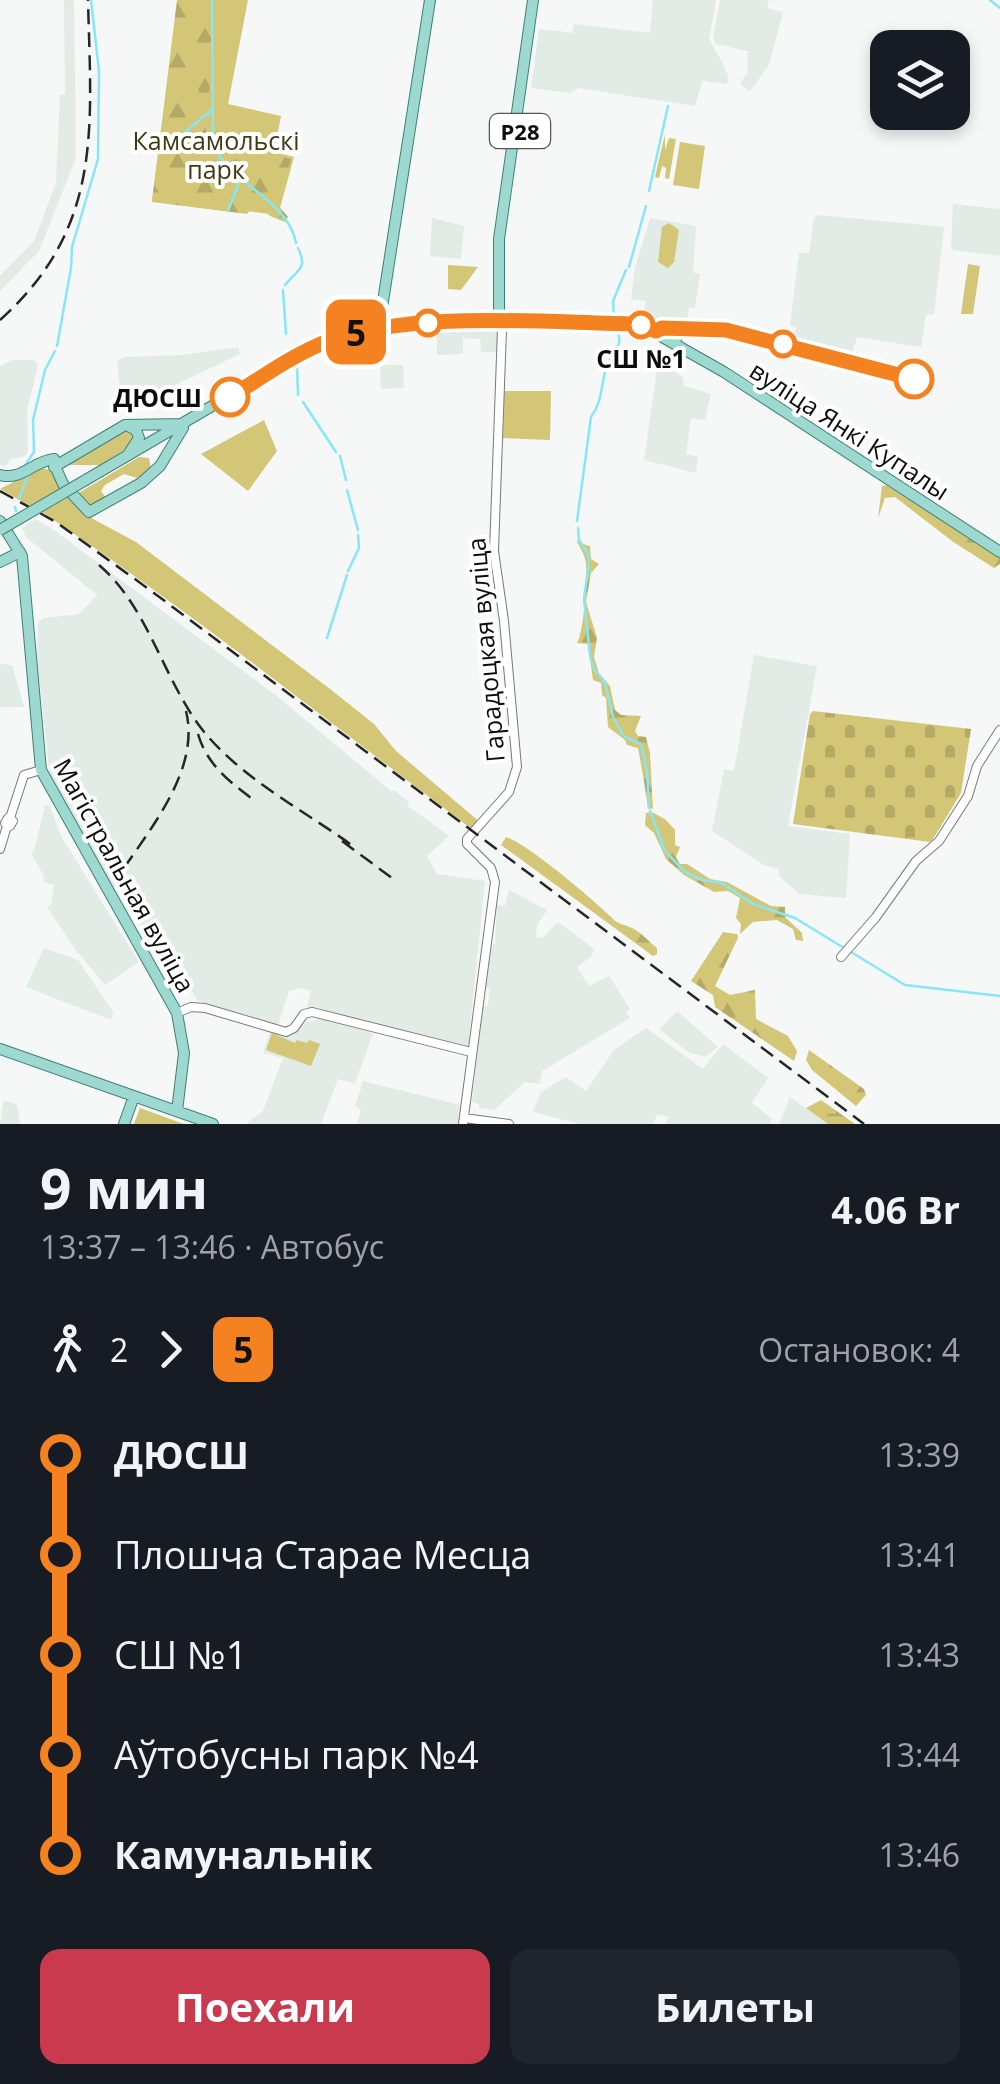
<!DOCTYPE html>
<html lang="ru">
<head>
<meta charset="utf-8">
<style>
  body { margin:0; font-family:"Open Sans",sans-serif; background:#20242c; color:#f1f3f6; height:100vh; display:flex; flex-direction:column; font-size:38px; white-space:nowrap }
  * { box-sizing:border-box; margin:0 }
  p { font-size:32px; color:#9ea1a6 }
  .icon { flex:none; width:55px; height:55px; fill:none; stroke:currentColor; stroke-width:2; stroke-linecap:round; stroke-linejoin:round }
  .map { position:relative; height:1124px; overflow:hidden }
  .side { display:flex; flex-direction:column; background:#171b24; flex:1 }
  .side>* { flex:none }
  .badge { padding:0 20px; border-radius:15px; font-size:35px; line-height:65px }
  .tools { position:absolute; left:870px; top:30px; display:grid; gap:20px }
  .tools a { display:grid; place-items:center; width:100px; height:100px; border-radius:20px; background:#171b24; box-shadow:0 5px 15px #0003; font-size:50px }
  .map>.badge { position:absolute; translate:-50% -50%; box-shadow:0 0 0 5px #fff }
  .legs { display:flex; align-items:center; gap:15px; height:110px; padding:0 40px; font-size:32px }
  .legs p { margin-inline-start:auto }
  .head { display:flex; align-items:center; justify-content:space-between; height:170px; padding:0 40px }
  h1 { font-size:55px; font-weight:700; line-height:75px }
  .cta { display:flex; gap:20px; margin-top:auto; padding:20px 40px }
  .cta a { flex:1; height:115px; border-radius:20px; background:#ca3a4e; color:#fff; font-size:40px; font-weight:700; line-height:115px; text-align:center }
  .cta a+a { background:#20242c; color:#f1f3f6 }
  ul { padding:0 40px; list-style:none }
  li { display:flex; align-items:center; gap:35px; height:100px; font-size:38px }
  li i { display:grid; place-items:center; width:15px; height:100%; margin:0 12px; background:currentColor }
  li i::after { content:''; width:25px; height:25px; margin:-12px; border:8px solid; border-radius:50%; background:#171b24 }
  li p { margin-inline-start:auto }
  li:first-child i { background:linear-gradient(#0000 50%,currentColor 0) }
  li:last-child i { background:linear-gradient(currentColor 50%,#0000 0) }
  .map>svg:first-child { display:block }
  .built { fill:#e2ebe5 }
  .green { fill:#d3c676 }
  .forest { fill:url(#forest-firs) }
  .wetland { fill:url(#wetland-marsh) }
  .cemetery { fill:url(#cemetery-stones) }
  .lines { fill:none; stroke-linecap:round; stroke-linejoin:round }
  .stream { stroke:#87e6f7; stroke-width:2.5 }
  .minor-casing { stroke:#777a78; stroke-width:10 }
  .major-casing { stroke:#3f8076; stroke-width:12 }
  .minor { stroke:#fff; stroke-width:8 }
  .major { stroke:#9dd9d0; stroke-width:10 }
  .rail { stroke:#252625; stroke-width:2.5; stroke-dasharray:15 8; stroke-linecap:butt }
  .major-bridge-casing { stroke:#3f8076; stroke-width:12; stroke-linecap:butt }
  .major-bridge { stroke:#9dd9d0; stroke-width:10 }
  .line-1-casing { stroke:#fff; stroke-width:22 }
  .line-1 { stroke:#f58220; stroke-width:15 }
  .stop-1-dot { fill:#fff; stroke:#f58220; stroke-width:5 }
  .labels { text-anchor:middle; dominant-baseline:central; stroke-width:8; stroke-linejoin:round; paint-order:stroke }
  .shield { fill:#fff; stroke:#545554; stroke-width:2.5 }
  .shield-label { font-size:22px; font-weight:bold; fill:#0b0c0b }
  .park-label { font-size:25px; fill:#403a12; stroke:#fff }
  .stop-label { font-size:25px; font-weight:bold; fill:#0b0c0b; stroke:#fff }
  .street-label { font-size:25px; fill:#0b0c0b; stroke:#fff }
</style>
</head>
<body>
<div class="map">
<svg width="1000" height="1124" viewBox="0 0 1000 1124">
  <defs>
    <pattern id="forest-firs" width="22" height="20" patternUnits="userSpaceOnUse" patternTransform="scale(2.5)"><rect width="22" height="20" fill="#d3c676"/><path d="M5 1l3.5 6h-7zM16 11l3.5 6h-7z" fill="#b4a965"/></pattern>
    <pattern id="wetland-marsh" width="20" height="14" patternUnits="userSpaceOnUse" patternTransform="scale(2.5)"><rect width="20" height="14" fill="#d3c676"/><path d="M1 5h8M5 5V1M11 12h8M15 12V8" fill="none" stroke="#b4a965"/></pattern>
    <pattern id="cemetery-stones" width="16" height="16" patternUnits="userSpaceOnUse" patternTransform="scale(2.5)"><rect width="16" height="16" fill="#d3c676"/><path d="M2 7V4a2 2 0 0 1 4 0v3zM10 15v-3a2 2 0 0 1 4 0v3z" fill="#b4a965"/></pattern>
  </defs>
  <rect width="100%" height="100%" fill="#f5f8f6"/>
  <path class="built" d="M64 0H74L76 158 39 251 0 291V276L34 241 56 183 60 95 65 94Z
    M653 0H716L709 39 722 62 728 76 727 84 702 81 695 106 578 88 570 93 531 88 539 29 572 33 574 24 650 33Z
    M720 0H769L767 8 783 12 769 65 750 91 740 84 748 72 747 51 716 44 713 38Z
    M953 204 1000 209V256L951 250Z
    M818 215 944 227 934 314 926 315 921 347 857 337 853 351 792 339 796 328 790 325 799 253H809L814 218Z
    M432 218 464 226 461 259 430 256Z
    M650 218 696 226 693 272 700 274 695 308 689 307 687 324 643 321 646 301 631 299 635 268Z
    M493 326 499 332V352H481L480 339 463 338V354L437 355V327Z
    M238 347 240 354 135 404 126 406 120 392 117 361 125 357 182 355Z
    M12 360H34L38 365 27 411 28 452 25 456 10 459 6 466 0 465V366Z
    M658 362 675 365 674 371 683 378 684 386 711 394 705 420 691 418 686 454 698 457 696 473 644 460Z
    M403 365 404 388 381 389 380 365Z
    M35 519 51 528 278 697 391 791 394 790 409 802 408 806 449 836 427 856 437 874 485 881 468 1047 307 1008 311 991 301 988 289 991 278 1025 198 1001 171 957 127 910 121 885 113 887 50 778 37 658 38 622 44 618 79 614 97 595 26 537 22 528Z
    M754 655 817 666 788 826 850 834 846 898 799 894 779 876V869L764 865 712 831 724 769 734 771Z
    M0 664 12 665 24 707H0Z
    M45 805 50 806 61 836 139 962 105 985 75 949 47 907 51 905 54 885 43 881 44 876 31 853 34 851Z
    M509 890 547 910 537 925 536 937 542 938 558 922 594 949 591 957 577 967 589 986 609 976 630 1009 626 1012 630 1018 542 1071 540 1084 525 1082 494 1110 479 1108V1104L472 1102 483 1006H488L490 988H486L491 948 495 943 497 905 505 906Z
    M44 948 78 960 113 1012 111 1020 26 987Z
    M677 1011 718 1047 705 1057 688 1052 659 1029Z
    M320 1019 373 1033 355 1084 338 1079 321 1124H246L263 1111 283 1058 263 1053 270 1031 289 1036 307 1022Z
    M646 1028 703 1069 723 1044 768 1078 752 1103 772 1119 770 1124H666L668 1117 657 1114 653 1124H580L533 1112 541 1092 566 1077 586 1091 614 1050Z
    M363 1081 460 1105 458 1124H357L361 1110 355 1106Z
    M790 1097 793 1099 828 1124H779Z
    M4 1100 17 1105 20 1124H0Z"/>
  <path class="green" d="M179 0H248L228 104 281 116 274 152 294 157 278 215 152 199Z
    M665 134V150L669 138 676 139 669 179 665 178 666 168 662 166 659 178 655 177Z
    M680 142 705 146 699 189 673 185Z
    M669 223 679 230 674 262 668 268 658 262 662 227Z
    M968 264 980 266 973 314H961Z
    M448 265 478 267 461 290 448 289Z
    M504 391H551L550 440 503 438Z
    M264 420 277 451 248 491 201 454Z
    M123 429 133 431 134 444 100 465H65Z
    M139 457 149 458 151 470 137 478 124 474 105 485 101 491 106 498 92 508 77 494Z
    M40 468 50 470 61 488 30 506 0 489Z
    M69 497 93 519 136 542 330 689 374 724 396 751 481 823 473 830C330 723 190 611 42 512Z
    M272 1033 295 1043 297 1040 307 1043 309 1040 320 1044 311 1066 266 1050Z
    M140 1108 184 1124H134Z"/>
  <path class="forest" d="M177 0H204L212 7 209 96 199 98 198 73C189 87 189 94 200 107L208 105 210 110 196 120 206 129 210 146 192 148 200 156 208 150 219 163 228 164 241 156 247 163 241 170 249 177 262 160 250 162 254 154 240 146 291 159 279 206 288 217 285 222 270 216 256 203 247 214 152 202Z
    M886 485 1000 557V564L994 568 952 541 895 497 885 498 878 518 882 486Z
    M579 538 583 544 590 546 591 559 599 564 591 573 586 602 597 638 594 657 599 673 610 686 615 710 621 715 641 716 635 731 638 736 646 737 650 753 653 809 648 808C645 787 642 769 638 748L627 745 625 740 608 727 606 698 602 695 601 683 593 680 588 644 577 643C584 633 587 579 586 564 585 555 581 549 577 542Z
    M652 812 666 820 675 830V845L680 847 676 857 680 864H687L710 879 727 882 771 906 785 907V917L802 933 803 941 796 940 793 929 777 920 753 922 740 934 741 924 736 918 740 898 728 891 714 892 684 875 666 859 654 833 645 825 646 813Z
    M506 837C527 843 595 901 612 918 617 924 626 925 632 928 641 932 649 942 657 948V954L653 956 501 845Z
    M723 932 737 934 738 938 715 986 730 995 755 990 756 1019 788 1036 797 1051 794 1061 715 1007 713 995 691 981Z
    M809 1050 864 1089 866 1095 856 1106 812 1070 806 1060Z"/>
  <path class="wetland" d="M821 1100 855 1124H828L806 1108Z"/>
  <path class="cemetery" d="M813 711 971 729 961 793 933 839 930 842 793 824 810 714Z"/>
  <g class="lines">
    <path class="stream" d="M212 0 213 144C229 184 288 199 296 243
      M990 0 1000 8
      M160 153 213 109
      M649 191 668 106
      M228 211 240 180
      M629 267 646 206
      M285 285C298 269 308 269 298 248
      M283 290 286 334
      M614 322 613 301 626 270
      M57 346 71 268 72 247 98 159 99 71 91 0
      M297 367 298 395
      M303 402 336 452
      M340 456 346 480
      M24 467 34 452 33 420 45 370 55 351
      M347 490 358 530
      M19 499 28 475
      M15 507 16 511
      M577 521 591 417C604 400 600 382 608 363 614 350 625 345 616 329
      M578 528 579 541 587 552 589 562 584 599 590 655 593 667 605 683 613 717
      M348 571 359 548 358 535
      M327 638 347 575
      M614 719 623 735
      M625 737 641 744 647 771 649 808
      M650 811 665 851 685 872 702 880 722 883 753 904 795 918 844 948
      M851 952 905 985 1000 996"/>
    <defs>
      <path id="minor" d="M8 818 13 821 10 826 5 823Z
        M10 818 24 775 41 770
        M0 849 7 826
        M841 957 876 917 916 861 939 841 968 796 977 766 1000 730
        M177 1013 191 1007 205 1008 286 1032 294 1028 304 1014 312 1012 471 1052
        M464 1118 509 1124
        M463 1124 495 882 491 868 467 844V839L509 792 517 767 504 621 494 551 502 329 499 322"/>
      <path id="major" d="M499 322V239L533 0
        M379 327 430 0
        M675 343 679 328
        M126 425 136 430 139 438 129 453
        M55 466 63 484 89 512 141 483 160 466 183 428
        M54 467 125 425 181 424
        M101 471 311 348 357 332 387 326 463 322 641 325 724 372 1000 552
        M0 475C22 481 33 461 54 459L56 465
        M0 521 22 556 41 770 177 1013 184 1053 177 1111
        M0 562 20 552
        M0 1049 213 1124
        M124 1124 134 1096"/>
    </defs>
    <use href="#minor" class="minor-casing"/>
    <use href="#major" class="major-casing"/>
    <use href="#minor" class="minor"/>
    <use href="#major" class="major"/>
    <path class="rail" d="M0 320C104 227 91 126 88 0
      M0 491 56 522 150 590 864 1124
      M99 565C148 607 163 678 201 728 240 778 302 809 353 846
      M198 734C207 765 230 782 255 801
      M342 841 396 881
      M124 868C154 824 200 767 186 711"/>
    <defs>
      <path id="major-bridge" d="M0 530 101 471"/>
    </defs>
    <use href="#major-bridge" class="major-bridge-casing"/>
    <use href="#major-bridge" class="major-bridge"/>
  </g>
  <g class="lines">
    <defs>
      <path id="line-1" d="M230 397C263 377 295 353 331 340 417 310 546 323 638 324L656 331 662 328 726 330 914 379"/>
    </defs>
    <use href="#line-1" class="line-1-casing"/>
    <use href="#line-1" class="line-1"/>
  </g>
  <g class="stop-1-dot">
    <circle cx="428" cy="323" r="12"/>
    <circle cx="641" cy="325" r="12"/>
    <circle cx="783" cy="344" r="12"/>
    <circle cx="914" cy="379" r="18"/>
    <circle cx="230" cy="397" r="18"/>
  </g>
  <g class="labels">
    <rect class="shield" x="490" y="114" width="60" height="34" rx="8"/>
    <g class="shield-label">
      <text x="520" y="131">Р28</text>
    </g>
    <g class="park-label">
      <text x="216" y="140">Камсамольскі<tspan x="216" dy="29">парк</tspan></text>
    </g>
    <g class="stop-label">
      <text x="641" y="358">СШ №1</text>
      <text x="202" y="397" text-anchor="end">ДЮСШ</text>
    </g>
    <g class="street-label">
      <text transform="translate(850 430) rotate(33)">вуліца Янкі Купалы</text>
      <text transform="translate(485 650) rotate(-95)">Гарадоцкая вуліца</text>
      <text transform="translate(125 875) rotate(61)">Магістральная вуліца</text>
    </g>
  </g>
</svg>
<div class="tools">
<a><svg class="icon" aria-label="layers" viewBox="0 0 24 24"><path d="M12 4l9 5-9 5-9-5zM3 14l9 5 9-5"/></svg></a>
</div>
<b class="badge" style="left:356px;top:332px;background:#f58220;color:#111">5</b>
</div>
<section class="side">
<div class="head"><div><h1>9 мин</h1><p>13:37 – 13:46 · Автобус</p></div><b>4.06 Br</b></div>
<div class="legs"><svg class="icon" aria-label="walk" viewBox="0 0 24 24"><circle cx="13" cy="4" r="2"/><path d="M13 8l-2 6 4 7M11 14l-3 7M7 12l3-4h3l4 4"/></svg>2<svg class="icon" aria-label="forward" viewBox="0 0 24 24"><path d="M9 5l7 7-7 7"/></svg><b class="badge" style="background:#f58220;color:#111">5</b><p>Остановок: 4</p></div>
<ul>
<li><i style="color:#f58220"></i><b>ДЮСШ</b><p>13:39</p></li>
<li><i style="color:#f58220"></i><span>Плошча Старае Месца</span><p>13:41</p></li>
<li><i style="color:#f58220"></i><span>СШ №1</span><p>13:43</p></li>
<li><i style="color:#f58220"></i><span>Аўтобусны парк №4</span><p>13:44</p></li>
<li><i style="color:#f58220"></i><b>Камунальнік</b><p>13:46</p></li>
</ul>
<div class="cta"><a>Поехали</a><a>Билеты</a></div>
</section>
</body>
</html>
